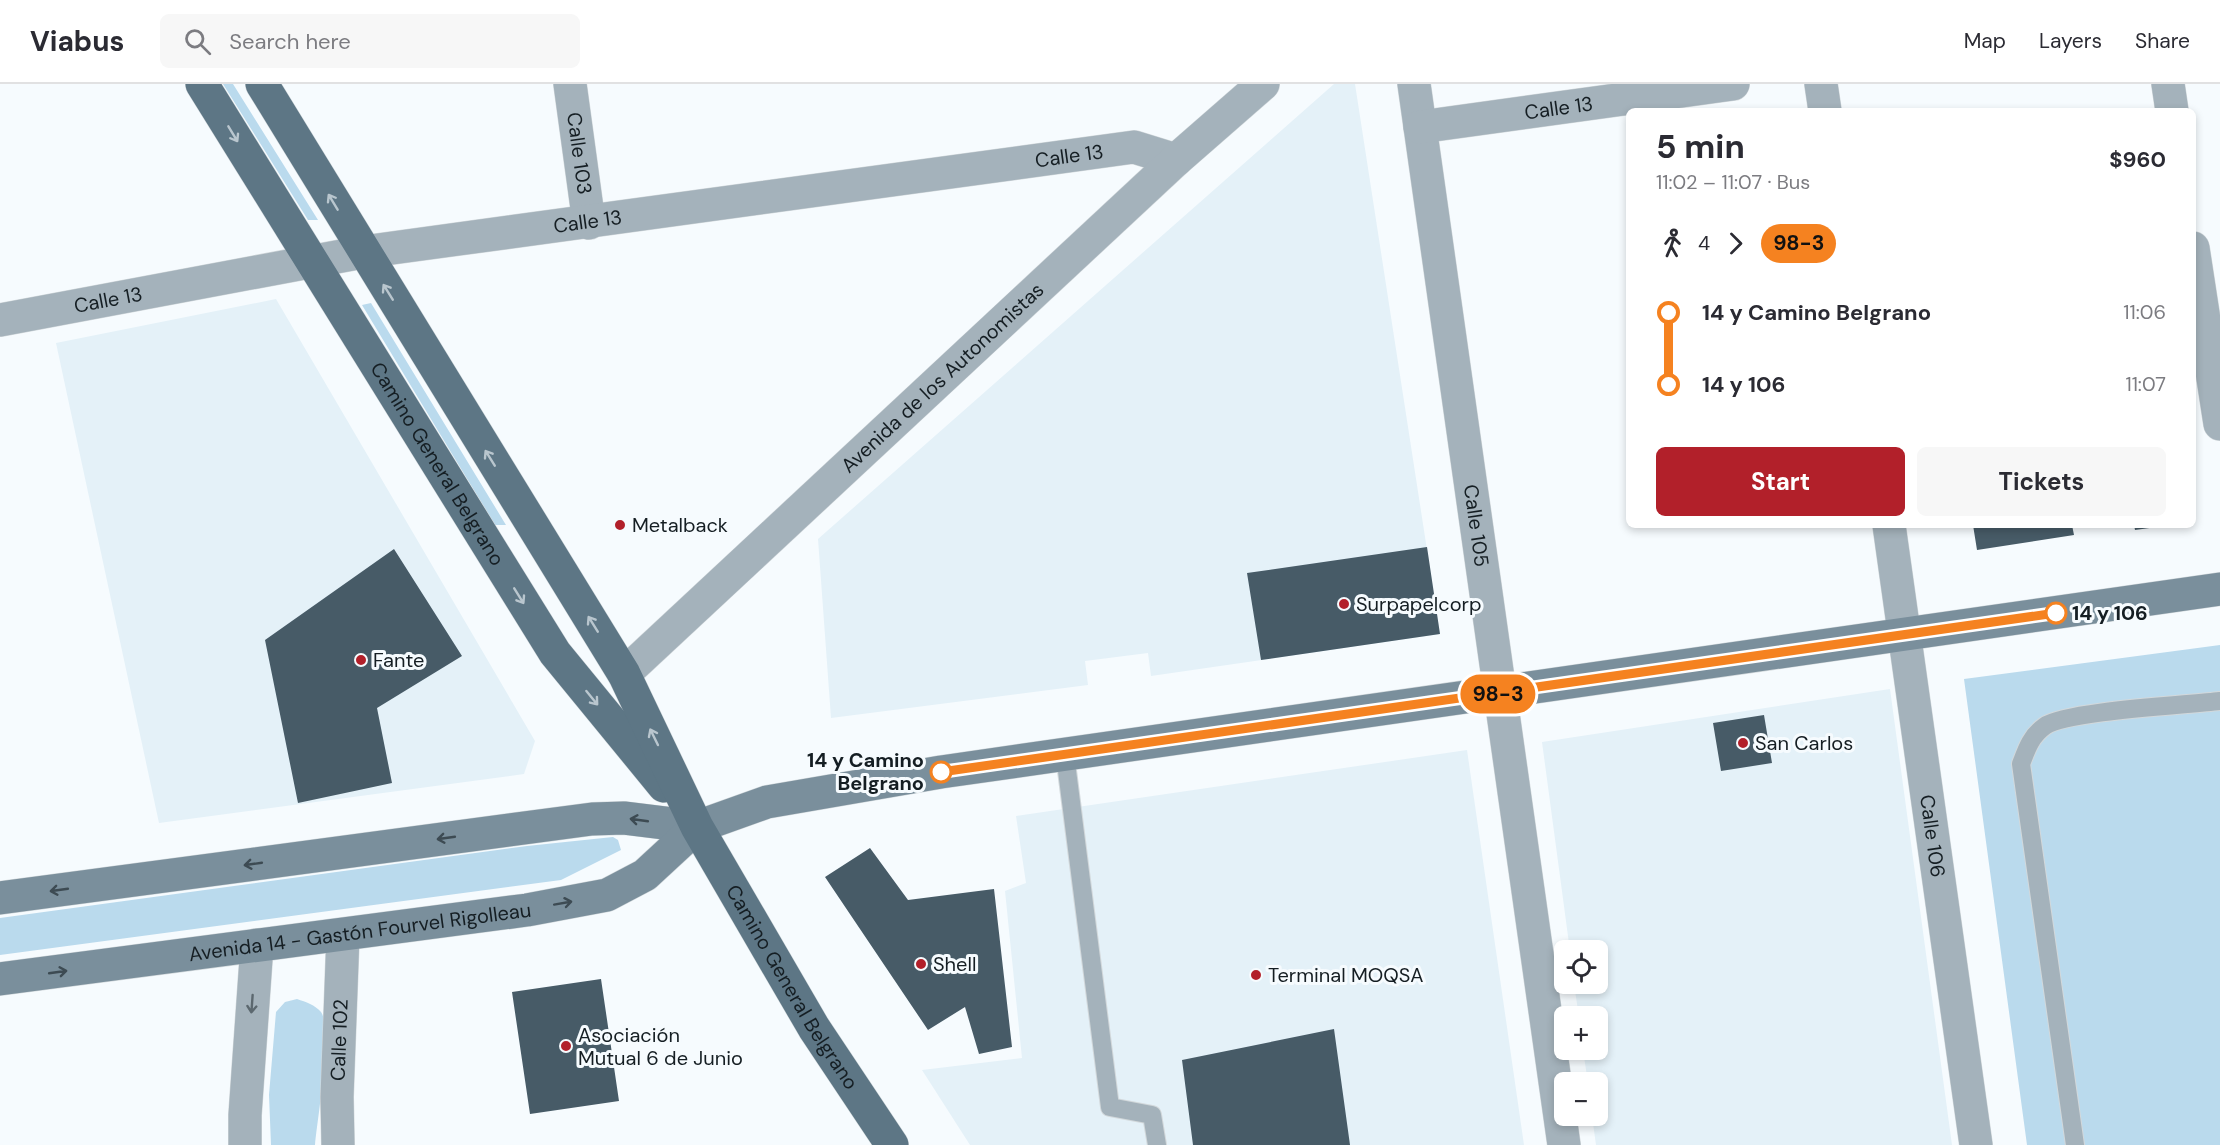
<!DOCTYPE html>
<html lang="en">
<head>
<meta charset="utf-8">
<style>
  body { margin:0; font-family:"DM Sans",sans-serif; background:#f7f7f7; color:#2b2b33; height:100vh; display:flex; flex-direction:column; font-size:22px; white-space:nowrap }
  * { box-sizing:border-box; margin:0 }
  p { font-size:20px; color:#7c7c81 }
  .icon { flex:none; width:33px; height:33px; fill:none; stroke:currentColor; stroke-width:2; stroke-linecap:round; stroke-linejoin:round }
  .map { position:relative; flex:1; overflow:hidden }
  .sheet { position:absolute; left:1626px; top:24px; width:570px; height:420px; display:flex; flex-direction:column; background:#fff; border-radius:9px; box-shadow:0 3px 9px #0003 }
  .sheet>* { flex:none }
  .badge { padding:0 12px; border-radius:20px; font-size:21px; line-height:39px }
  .buttons { position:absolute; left:1554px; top:856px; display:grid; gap:12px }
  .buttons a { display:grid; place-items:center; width:54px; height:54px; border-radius:9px; background:#fff; box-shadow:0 3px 9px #0003; font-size:30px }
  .map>.badge { position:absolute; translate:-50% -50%; box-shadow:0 0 0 3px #fff }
  .legs { display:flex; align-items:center; gap:9px; height:66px; padding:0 30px; font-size:20px }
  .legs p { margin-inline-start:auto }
  .head { display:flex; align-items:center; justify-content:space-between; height:102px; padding:0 30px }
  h1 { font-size:33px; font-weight:700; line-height:45px }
  .button { display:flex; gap:12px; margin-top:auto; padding:12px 30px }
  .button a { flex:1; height:69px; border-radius:9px; background:#b2202a; color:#fff; font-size:24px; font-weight:700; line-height:69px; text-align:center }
  .button a+a { background:#f7f7f7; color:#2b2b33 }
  ul { padding:0 30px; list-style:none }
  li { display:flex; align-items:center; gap:21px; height:72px; font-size:22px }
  li i { display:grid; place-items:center; width:9px; height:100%; margin:0 8px; background:currentColor }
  li i::after { content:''; width:15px; height:15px; margin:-8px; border:4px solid; border-radius:50%; background:#fff }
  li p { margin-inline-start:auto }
  li:first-child i { background:linear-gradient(#0000 50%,currentColor 0) }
  li:last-child i { background:linear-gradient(currentColor 50%,#0000 0) }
  header { display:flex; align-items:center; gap:36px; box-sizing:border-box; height:84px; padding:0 30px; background:#fff; border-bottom:2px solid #e1e1e2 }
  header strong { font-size:28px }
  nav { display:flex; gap:33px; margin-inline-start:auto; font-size:21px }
  .search { width:420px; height:54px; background:#f7f7f7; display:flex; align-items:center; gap:15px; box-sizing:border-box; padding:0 21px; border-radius:9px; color:#7c7c81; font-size:22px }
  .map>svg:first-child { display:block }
  .built { fill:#e4f1f8 }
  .green { fill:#badaed }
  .building { fill:#475b67 }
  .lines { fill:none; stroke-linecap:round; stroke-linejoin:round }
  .lane-casing { stroke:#d2d8db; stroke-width:20 }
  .street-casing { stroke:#d2d8db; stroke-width:34 }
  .secondary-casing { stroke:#d2d8db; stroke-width:34 }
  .primary-casing { stroke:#d2d8db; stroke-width:34 }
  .lane { stroke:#a4b2bb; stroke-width:18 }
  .street { stroke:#a4b2bb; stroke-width:33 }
  .secondary { stroke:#7a8f9c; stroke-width:33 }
  .primary { stroke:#5d7685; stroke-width:33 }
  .oneway { stroke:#b9c6ce }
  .oneway2 { stroke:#3d4b53 }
  .oneway3 { stroke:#5c686f }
  .line-1-casing { stroke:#fff; stroke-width:14 }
  .line-1 { stroke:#f58220; stroke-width:9 }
  .poi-dot { fill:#b2202a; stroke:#f6fbfe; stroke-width:2 }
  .stop-1-dot { fill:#fff; stroke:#f58220; stroke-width:3 }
  .labels { text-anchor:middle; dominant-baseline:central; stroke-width:6; stroke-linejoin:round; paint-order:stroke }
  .street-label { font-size:20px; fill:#151e23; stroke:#f6fbfe }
  .poi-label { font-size:20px; fill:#151e23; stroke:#f6fbfe; text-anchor:start }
  .stop-label { font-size:20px; font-weight:bold; fill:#151e23; stroke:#f6fbfe; text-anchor:start }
</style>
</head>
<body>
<header>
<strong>Viabus</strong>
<div class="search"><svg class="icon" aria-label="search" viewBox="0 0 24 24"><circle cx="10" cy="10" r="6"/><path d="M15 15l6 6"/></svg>Search here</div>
<nav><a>Map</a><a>Layers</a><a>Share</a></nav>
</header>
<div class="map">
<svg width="2220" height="1061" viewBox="0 0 2220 1061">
  <rect width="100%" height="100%" fill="#f6fbfe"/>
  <path class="built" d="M1334 0H1355L1440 550 1151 592 1148 569 1085 577 1088 601 831 634 818 455Z
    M276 215 535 657 524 690 159 739 56 259Z
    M1890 605 1952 1061H1596L1592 1032H1598V999H1588L1583 966H1598V933H1579L1574 900H1598V867H1570L1542 658Z
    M1467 666 1524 1061H970L922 986 1022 974 1005 807 1026 799 1016 732Z"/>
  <path class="green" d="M223 0H233L318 136H308Z
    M371 219 506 441H495L362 221Z
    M2220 561V1061H2027L1964 595Z
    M613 753 618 756 621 766 561 796 0 871V834L527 762Z
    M297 915C306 918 315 921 321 928 333 945 317 1037 315 1061H271L269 1011 276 928 285 918Z"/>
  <path class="building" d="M1973 441H2072L2074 451 1977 466Z
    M2134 441H2164V442L2135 446Z
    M1427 463 1440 550 1261 576 1247 489Z
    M394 465 462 572 377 624 392 699 298 719 265 556Z
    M1764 631 1772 679 1721 687 1713 639Z
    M870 764 908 816 994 805 1012 963 979 970 965 923 928 946 825 793Z
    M601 895 619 1017 530 1030 512 908Z
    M1334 945 1350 1061H1193L1182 976Z"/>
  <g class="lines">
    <defs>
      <path id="lane" d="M1065 671 1110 1023 1152 1031 1157 1061
        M2075 1061 2021 680C2027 664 2031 652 2045 642 2066 627 2188 621 2220 617"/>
      <g id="street">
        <path id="s1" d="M570 0 589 139"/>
        <path id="s2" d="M1414 0 1564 1061"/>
        <path d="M1821 0 1825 27"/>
        <path d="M2168 0 2172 27"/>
        <path id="s3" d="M1420 43 1733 0"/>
        <path d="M2193 164 2220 340"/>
        <path id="s4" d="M0 236 363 168 1134 63 1176 76"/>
        <path id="s5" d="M1889 441 1976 1061"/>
        <path id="s6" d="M624 590 1176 76 1263 0"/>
        <path d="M245 1061V1031L257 861"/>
        <path id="s7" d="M338 1061 337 1013 343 851"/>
      </g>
      <g id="secondary">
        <path d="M0 814 592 735 624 734 697 743"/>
        <path id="s8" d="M0 895 527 826 607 811 645 791 697 743 767 718 941 688 2220 505"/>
      </g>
      <g id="primary">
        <path id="s9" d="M202 0 555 569 664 702"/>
        <path id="s10" d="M262 0 624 590 697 743 814 944 892 1061"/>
      </g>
    </defs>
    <use href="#lane" class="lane-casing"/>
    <use href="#street" class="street-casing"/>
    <use href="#secondary" class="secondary-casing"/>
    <use href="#primary" class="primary-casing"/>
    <use href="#lane" class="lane"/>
    <use href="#street" class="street"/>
    <use href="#secondary" class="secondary"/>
    <use href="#primary" class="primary"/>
  </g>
  <defs><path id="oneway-shaft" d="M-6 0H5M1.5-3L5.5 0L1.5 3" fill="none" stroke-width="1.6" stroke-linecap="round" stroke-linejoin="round" transform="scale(1.5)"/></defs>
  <g class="oneway">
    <use href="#oneway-shaft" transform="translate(233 50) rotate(59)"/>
    <use href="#oneway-shaft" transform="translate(333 118) rotate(-121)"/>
    <use href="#oneway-shaft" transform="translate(388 208) rotate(-122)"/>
    <use href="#oneway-shaft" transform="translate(490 374) rotate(-122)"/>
    <use href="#oneway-shaft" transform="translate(519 512) rotate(58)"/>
    <use href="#oneway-shaft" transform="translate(593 540) rotate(-122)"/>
    <use href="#oneway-shaft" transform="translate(592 614) rotate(51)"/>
    <use href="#oneway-shaft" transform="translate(654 653) rotate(-116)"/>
  </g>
  <g class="oneway2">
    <use href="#oneway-shaft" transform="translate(639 736) rotate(-172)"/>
    <use href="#oneway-shaft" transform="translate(446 754) rotate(172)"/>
    <use href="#oneway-shaft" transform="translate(253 780) rotate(172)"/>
    <use href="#oneway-shaft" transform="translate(59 806) rotate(172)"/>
    <use href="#oneway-shaft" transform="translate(563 819) rotate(-10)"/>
    <use href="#oneway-shaft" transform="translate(58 888) rotate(-8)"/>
  </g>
  <use class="oneway3" href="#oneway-shaft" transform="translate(252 920) rotate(94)"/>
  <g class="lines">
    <defs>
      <path id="line-1" d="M941 688 2056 529"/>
    </defs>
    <use href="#line-1" class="line-1-casing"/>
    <use href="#line-1" class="line-1"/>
  </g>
  <g class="poi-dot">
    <circle cx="620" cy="441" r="6"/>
    <circle cx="1344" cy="520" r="6"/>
    <circle cx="361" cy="576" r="6"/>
    <circle cx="1743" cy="659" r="6"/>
    <circle cx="921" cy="880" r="6"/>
    <circle cx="1256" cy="891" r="6"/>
    <circle cx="566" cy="962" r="6"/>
  </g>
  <g class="stop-1-dot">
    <circle cx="2056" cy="529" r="10"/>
    <circle cx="941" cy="688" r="10"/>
  </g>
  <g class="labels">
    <g class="street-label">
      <text stroke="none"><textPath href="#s3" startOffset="140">Calle 13</textPath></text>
      <text stroke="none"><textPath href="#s1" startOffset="70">Calle 103</textPath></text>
      <text stroke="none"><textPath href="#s4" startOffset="1082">Calle 13</textPath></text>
      <text stroke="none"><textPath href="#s4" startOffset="596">Calle 13</textPath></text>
      <text stroke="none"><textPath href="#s4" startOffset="110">Calle 13</textPath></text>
      <text stroke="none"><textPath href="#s6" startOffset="435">Avenida de los Autonomistas</textPath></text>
      <text stroke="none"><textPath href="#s9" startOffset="447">Camino General Belgrano</textPath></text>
      <text stroke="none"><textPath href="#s2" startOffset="446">Calle 105</textPath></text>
      <text stroke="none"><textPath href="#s5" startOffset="314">Calle 106</textPath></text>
      <text stroke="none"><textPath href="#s8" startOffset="363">Avenida 14 - Gastón Fourvel Rigolleau</textPath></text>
      <text stroke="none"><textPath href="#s10" startOffset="1048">Camino General Belgrano</textPath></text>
      <text stroke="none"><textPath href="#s7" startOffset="105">Calle 102</textPath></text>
    </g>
    <g class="poi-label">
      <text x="632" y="441">Metalback</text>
      <text x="1356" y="520">Surpapelcorp</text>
      <text x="373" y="576">Fante</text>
      <text x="1755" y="659">San Carlos</text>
      <text x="933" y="880">Shell</text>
      <text x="1268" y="891">Terminal MOQSA</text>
      <text x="578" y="951">Asociación<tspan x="578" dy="23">Mutual 6 de Junio</tspan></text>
    </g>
    <g class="stop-label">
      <text x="2072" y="529">14 y 106</text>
      <text x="924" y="676" text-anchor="end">14 y Camino<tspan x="924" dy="23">Belgrano</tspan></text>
    </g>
  </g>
</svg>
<div class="buttons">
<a><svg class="icon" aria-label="locate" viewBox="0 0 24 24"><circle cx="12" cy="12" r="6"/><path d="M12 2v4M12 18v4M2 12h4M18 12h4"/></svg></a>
<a>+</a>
<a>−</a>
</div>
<b class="badge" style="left:1498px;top:610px;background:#f58220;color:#111">98-3</b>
<section class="sheet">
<div class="head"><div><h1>5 min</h1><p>11:02 – 11:07 · Bus</p></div><b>$960</b></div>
<div class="legs"><svg class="icon" aria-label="walk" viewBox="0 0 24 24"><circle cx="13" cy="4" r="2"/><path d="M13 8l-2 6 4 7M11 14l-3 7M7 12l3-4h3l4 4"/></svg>4<svg class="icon" aria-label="forward" viewBox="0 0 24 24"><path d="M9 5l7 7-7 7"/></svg><b class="badge" style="background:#f58220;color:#111">98-3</b></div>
<ul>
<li><i style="color:#f58220"></i><b>14 y Camino Belgrano</b><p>11:06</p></li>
<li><i style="color:#f58220"></i><b>14 y 106</b><p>11:07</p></li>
</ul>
<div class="button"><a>Start</a><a>Tickets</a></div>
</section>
</div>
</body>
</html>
